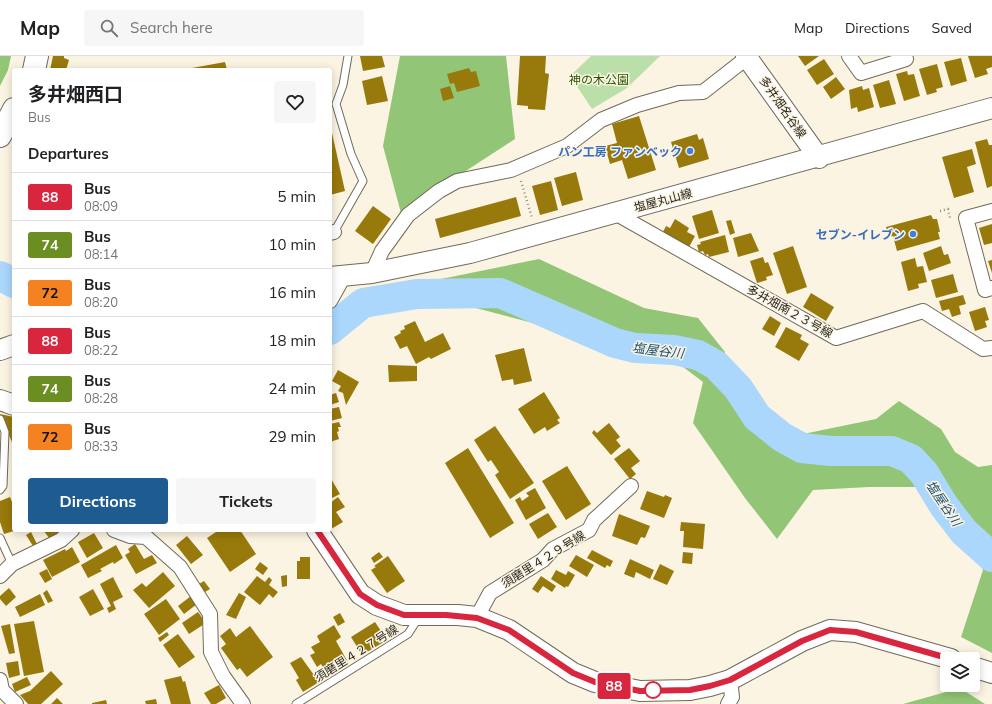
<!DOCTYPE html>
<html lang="en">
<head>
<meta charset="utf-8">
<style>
  body { margin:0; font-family:Mulish,"Noto Sans JP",sans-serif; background:#f6f6f6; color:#202124; height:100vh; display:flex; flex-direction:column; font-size:15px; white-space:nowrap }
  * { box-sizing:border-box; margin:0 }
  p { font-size:13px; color:#757577 }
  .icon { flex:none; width:22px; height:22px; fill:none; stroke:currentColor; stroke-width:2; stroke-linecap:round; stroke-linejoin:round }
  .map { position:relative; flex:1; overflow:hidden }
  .side { position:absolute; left:12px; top:12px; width:320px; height:464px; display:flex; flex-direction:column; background:#fff; border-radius:4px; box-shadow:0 2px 10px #0003 }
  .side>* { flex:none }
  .badge { padding:0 8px; border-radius:3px; font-size:14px; line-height:26px }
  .buttons { position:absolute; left:940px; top:596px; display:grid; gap:8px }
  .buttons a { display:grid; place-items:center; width:40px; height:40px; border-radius:4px; background:#fff; box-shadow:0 2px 10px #0003; font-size:20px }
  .map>.badge { position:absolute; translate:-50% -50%; box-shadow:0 0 0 2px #fff }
  h2 { padding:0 16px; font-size:15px; line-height:36px }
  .round { display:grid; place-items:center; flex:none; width:42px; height:42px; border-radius:4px; background:#f6f6f6 }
  .head { display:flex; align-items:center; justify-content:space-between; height:68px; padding:0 16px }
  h1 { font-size:19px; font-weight:700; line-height:30px }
  .cta { display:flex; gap:8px; margin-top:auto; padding:8px 16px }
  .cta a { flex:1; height:46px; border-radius:4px; background:#1d5b91; color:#fff; font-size:16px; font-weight:700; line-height:46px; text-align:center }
  .cta a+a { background:#f6f6f6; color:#202124 }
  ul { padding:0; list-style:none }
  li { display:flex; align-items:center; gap:12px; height:48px; padding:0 16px; border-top:1px solid #e0e0e0 }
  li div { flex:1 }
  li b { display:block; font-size:15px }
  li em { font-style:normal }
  li .badge { min-width:44px; font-weight:700; text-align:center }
  header { display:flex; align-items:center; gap:24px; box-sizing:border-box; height:56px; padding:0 20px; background:#fff; border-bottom:1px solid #e0e0e0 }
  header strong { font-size:19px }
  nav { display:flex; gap:22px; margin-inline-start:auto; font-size:14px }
  .search { width:280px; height:36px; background:#f6f6f6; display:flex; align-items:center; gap:10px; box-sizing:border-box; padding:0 14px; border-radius:4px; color:#757577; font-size:15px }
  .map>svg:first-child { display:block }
  .green { fill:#bbdfa9 }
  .forest { fill:#93c577 }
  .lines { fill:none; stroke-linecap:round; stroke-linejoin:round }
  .river { stroke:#abd7fd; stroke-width:30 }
  .building { fill:#98790b }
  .lane-casing { stroke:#706a5a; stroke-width:9 }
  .street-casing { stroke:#706a5a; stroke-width:16 }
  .secondary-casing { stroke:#706a5a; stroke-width:22 }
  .primary-casing { stroke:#706a5a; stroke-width:24 }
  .path { stroke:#948f83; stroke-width:2.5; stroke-dasharray:1 3; stroke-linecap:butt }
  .lane { stroke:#fff; stroke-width:7 }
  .street { stroke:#fff; stroke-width:14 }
  .secondary { stroke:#fff; stroke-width:20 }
  .primary { stroke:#fff; stroke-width:22 }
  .line-casing { stroke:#fff; stroke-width:9 }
  .line { stroke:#d7263d; stroke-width:6 }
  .shop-dot { fill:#3f7fe0; stroke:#fbf4e2; stroke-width:1.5 }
  .stop-dot { fill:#fff; stroke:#d7263d; stroke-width:2 }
  .labels { text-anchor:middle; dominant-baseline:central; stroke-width:3; stroke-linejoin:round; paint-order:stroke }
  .park-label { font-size:12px; fill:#285500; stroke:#fbf4e2 }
  .street-label { font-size:12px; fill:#2b2822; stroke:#fbf4e2 }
  .shop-label { font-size:12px; font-weight:bold; fill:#366cbe; stroke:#fbf4e2; text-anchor:end }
  .water-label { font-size:13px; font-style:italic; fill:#195079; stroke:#fbf4e2 }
</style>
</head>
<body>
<header>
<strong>Map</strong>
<div class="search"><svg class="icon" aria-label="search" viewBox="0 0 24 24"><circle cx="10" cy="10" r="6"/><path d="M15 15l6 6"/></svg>Search here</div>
<nav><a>Map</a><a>Directions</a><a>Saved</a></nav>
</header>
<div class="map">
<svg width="992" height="648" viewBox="0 0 992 648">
  <rect width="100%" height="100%" fill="#fbf4e2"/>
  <path class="green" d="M591 0H660L627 32 592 53 570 20Z"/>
  <path class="forest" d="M0 0H11L8 14 0 30Z
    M400 0H506L515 83 401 157 383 90Z
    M539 203 644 252 698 262 725 296 724 327 740 350 774 384 876 363 899 345 941 373 955 396 978 411 992 409V597L961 581 983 514 946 431H869L813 434 777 483 745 442 693 367 703 326 674 304 476 252 426 226Z
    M960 632 985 648H903Z"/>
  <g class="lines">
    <path class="river" d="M0 220 14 227
      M330 274 363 247 417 238 500 237 615 287 635 292 674 294 698 299 716 309 738 332 757 361 782 381 802 392 831 395H892L911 403 924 417 944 450 964 476 992 501"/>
  </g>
  <path class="building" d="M53 0H64V2L69 4 66 14H50Z
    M360 0H382L385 11 363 15Z
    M520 0H546L545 17 549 18 545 54 528 53V50L517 49Z
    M798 0H819L805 10Z
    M968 0H992V11L986 13 988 18 975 22Z
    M961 2 967 25 951 30 944 6Z
    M824 3 834 18 817 29 807 14Z
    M225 6 227 14H193L192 12Z
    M937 8 943 31 936 33 937 36 927 39 919 13Z
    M469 12 471 16 476 15 480 30 457 36 454 27 450 28 447 18Z
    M907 15 908 19 914 18 920 40 904 45 896 18Z
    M382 20 388 45 367 49 362 25Z
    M836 21 845 33 831 43 823 31Z
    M889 24 896 48 880 52 873 29Z
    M450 30 454 42 443 45 440 33Z
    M862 30 863 34 869 32 874 51 858 56 857 51 851 53 849 34Z
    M639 60 656 114 628 123 622 104 610 108 605 90 617 87 612 68Z
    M330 77H332L345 135 330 139Z
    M697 78 699 84 703 82 709 103 679 112 671 86Z
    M987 83 989 89H992V130L987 132 975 86Z
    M972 93 976 108 967 111 974 136 954 142 942 101Z
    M576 116 583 144 562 150 554 122Z
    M551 125 558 154 540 159 532 130Z
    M516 141 521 160 440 182 435 163Z
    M373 150 391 163 373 188 355 175Z
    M712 154 719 177 699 183 692 160Z
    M931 159 933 163H937L940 176H938L940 183 897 195 893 180 889 181 886 171Z
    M675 163 689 172 687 176 695 180 689 191 663 176 666 170 670 172Z
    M731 164 735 177 730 179 726 165Z
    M992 168V187L984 189 979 172Z
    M751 177 759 195 738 201 733 182Z
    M725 179 729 196 709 201 708 198 705 199 703 195 699 196 697 189 701 188 700 186Z
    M793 190 807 231 787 238 773 197Z
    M941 190 944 199 948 198 951 207 929 215 923 197Z
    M763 201 765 207 768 206 773 219 766 221 767 224 757 227 750 205Z
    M915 202 917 211 923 210 927 226 918 228 919 232 908 235 901 206Z
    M992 204V217L988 205Z
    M953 218 958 236 936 242 931 224Z
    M811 237 834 251 826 265 803 251Z
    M963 239 966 248 959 250 961 258 952 261 949 253 942 255 939 245Z
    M985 251 989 264 985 265 987 271 975 275 969 256Z
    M770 260 781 267 774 280 762 273Z
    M415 265 425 286 443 277 451 293 431 303 429 301 416 308 407 290 400 293 394 281 401 277 400 275 405 273 404 270Z
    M786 271 802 279 800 283 809 288 799 305 775 291Z
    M524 292 532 325 514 329 513 323 502 325 495 299Z
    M388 309 417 310V325L389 326Z
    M338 314 359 326 346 349 343 337 338 335 341 330 332 325Z
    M544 336 560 362 557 364 560 367 547 375 545 371 534 378 518 353Z
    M336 337 339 346 330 349V339Z
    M339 351 342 362 330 365V353Z
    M0 358 14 361V391Z
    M339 366 341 371H338L339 375 337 376 339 383 330 386V368Z
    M609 367 620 381 616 384 621 390 611 399 592 377 594 374 597 377Z
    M495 370 534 427 510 443 495 419 499 416 491 404 488 406 474 384Z
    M468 392 514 467 490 482 445 407Z
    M629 392 640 405 631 412 636 418 630 423 614 403Z
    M567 410 591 448 566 464 542 425Z
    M330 421 340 438 330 443Z
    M535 432 546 452 526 464 515 444 520 441 522 445 529 440 526 437Z
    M647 435 664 441 665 439 672 442 664 462 640 453Z
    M10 441 14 451V475L4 478 0 466V445Z
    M338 441 345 451 336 456 343 466 331 473 330 447Z
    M548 457 557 471 538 483 529 468Z
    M619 458 650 470 645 482 641 481 637 489 612 480Z
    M681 466 705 468 703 493 683 491 684 475H680Z
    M43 474H61L50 483Z
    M219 474H240L256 498 230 516 207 482Z
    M31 476 37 488 33 490 26 479Z
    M94 477 103 492 87 502 78 486Z
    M187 480 203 499 191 508 176 489Z
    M135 488 144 503 152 499 157 507 136 518 125 499 130 496 128 493Z
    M116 489 123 502 114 508 113 506 100 513 102 515 88 522 81 509Z
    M72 491 80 506 52 521 43 504 65 493 66 495Z
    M592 494 613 505 610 511 607 509 605 512 587 502Z
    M379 496 383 501 374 507 371 502Z
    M683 496 693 497 692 508 682 507Z
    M576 499 594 509 587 521 569 510Z
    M388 500 405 525 387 537 371 514 376 511 374 510Z
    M300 501H310V523H297V505H300Z
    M630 503 654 514 650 523 636 516 634 522 624 518Z
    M260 506 268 512 263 519 255 513Z
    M660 508 674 515 667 529 653 523Z
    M47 513 52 523 45 527 39 517Z
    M556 514 566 519 568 515 575 519 568 531 566 530 565 532 551 523Z
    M163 516 175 530 149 552 133 534 142 527 146 531Z
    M287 519V530L282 531 281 520Z
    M257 520 265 526 269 521 272 524 269 529 278 536 273 542 269 538 260 549 244 536Z
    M541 520 556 530 552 536 543 530 538 537 532 533Z
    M113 521 123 541 113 546 116 553 109 557 107 552 111 550 100 528Z
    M204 525 210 533 205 536 199 528Z
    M9 532 16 541 6 550 0 543V540Z
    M93 533 104 553 90 560 79 541Z
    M47 534 53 545 48 547 43 537Z
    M239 537 246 541 236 563 226 559Z
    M40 538 45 549 20 561 15 551Z
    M191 540 197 548 184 558 178 550Z
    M166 543 180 563 159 579 144 558Z
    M198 556 206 567 189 578 182 567Z
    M340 557 345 566 338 570 333 561Z
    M34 565 44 616 24 620 14 568Z
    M375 566 387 584 362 599 351 581Z
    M10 568 15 597 9 598 1 570Z
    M334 569 341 581 336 585 349 608 328 620 321 608 317 611 310 599 315 597 311 591 320 586 317 580Z
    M250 570 273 601 247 621 240 612 237 614 221 592 226 588 220 580 230 572 236 581Z
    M167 576 169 579 160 586 158 582Z
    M178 578 195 601 179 612 163 589Z
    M301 601 319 626 303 636 296 624 299 622 290 607Z
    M18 605 20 619 9 622 6 607Z
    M51 615 63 628 41 648H28L20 639 30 635Z
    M181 620 183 626 185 625 191 648H171L164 624Z
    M27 621 31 629 15 636 12 628Z
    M219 629 226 642 216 648H211L204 637Z
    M57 642 63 648H51Z
    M156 643 157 648H146L145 645Z
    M106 644 107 648H92V647Z"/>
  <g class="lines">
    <defs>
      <path id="lane" d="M334 176 363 125 351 98 336 48 343 29 348 0
        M0 363 5 376 3 430 0 434
        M0 482 12 508
        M296 648 408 578 419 561"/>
      <path id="street" d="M849 0 861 17 906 3
        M992 155 966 162 985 234 992 232
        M615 157 836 282 923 255 983 293 992 292
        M330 177 334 176
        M372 217 382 195 408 159 439 135 457 125 511 114 567 90 601 64 637 49 679 37 703 36 748 1
        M330 245 344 220
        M114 474 130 480 146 481 180 511 210 558 211 596 223 620 243 648
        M0 520 12 508 61 484 72 474
        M477 561 490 537 543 504 553 493 589 474 594 464 631 430
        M0 624 2 634 16 648
        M728 648 732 641 730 624"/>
      <path id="secondary" d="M746 0 819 102
        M330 221 372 217 470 197 992 52
        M0 294 14 289
        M0 344 14 349
        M317 474 360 538 377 549 404 559H458L477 561 509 574 573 617 595 626 640 635 690 634 710 630 730 624 802 585 830 574 856 576 951 603
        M973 611 992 617"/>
      <path id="primary" d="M34 14 37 0
        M0 80 14 53"/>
    </defs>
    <use href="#lane" class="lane-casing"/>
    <use href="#street" class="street-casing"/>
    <use href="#secondary" class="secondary-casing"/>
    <use href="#primary" class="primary-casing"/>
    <path class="path" d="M521 125 532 162
      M940 155 948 153 950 162"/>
    <use href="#lane" class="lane"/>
    <use href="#street" class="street"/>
    <use href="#secondary" class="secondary"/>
    <use href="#primary" class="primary"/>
  </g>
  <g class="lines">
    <defs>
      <path id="line" d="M317 474 360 538 377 549 404 559H446L477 562 509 574 573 617 595 626 640 635 690 634 710 630 730 624 802 585 830 574 856 576 951 603"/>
    </defs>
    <use href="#line" class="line-casing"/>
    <use href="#line" class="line"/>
  </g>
  <g class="shop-dot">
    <circle cx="690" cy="95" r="4"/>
    <circle cx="913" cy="178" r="4"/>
  </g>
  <circle class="stop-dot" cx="653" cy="634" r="8"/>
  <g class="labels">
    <g class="park-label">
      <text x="599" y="23">神の木公園</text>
    </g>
    <g class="street-label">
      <text transform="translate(783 51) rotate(55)">多井畑名谷線</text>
      <text transform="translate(663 144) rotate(-15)">塩屋丸山線</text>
      <text transform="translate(790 255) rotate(29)">多井畑南２３号線</text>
      <text transform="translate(543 503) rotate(-32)">須磨里４２９号線</text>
      <text transform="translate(356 597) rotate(-32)">須磨里４２７号線</text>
    </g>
    <g class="shop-label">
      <text x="682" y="95">パン工房 ファンベック</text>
      <text x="905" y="178">セブン-イレブン</text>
    </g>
    <g class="water-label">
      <text transform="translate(658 294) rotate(7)">塩屋谷川</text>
      <text transform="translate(944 447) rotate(56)">塩屋谷川</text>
    </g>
  </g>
</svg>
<div class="buttons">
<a><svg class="icon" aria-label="layers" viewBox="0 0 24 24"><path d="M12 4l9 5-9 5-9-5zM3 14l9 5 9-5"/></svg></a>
</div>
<b class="badge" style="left:614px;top:630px;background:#d7263d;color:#fff">88</b>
<section class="side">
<div class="head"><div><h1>多井畑西口</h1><p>Bus</p></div><a class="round"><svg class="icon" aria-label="heart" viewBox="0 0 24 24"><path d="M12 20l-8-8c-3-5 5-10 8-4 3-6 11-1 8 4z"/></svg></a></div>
<h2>Departures</h2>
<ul>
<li><span class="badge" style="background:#d7263d;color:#fff">88</span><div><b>Bus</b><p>08:09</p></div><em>5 min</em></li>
<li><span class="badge" style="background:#6b8e23;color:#fff">74</span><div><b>Bus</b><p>08:14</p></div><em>10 min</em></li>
<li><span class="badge" style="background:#f58220;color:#111">72</span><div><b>Bus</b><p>08:20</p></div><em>16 min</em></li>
<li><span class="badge" style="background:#d7263d;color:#fff">88</span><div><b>Bus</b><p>08:22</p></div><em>18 min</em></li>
<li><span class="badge" style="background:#6b8e23;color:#fff">74</span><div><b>Bus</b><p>08:28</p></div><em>24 min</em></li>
<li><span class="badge" style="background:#f58220;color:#111">72</span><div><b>Bus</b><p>08:33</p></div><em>29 min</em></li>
</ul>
<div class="cta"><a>Directions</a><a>Tickets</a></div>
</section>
</div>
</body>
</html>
